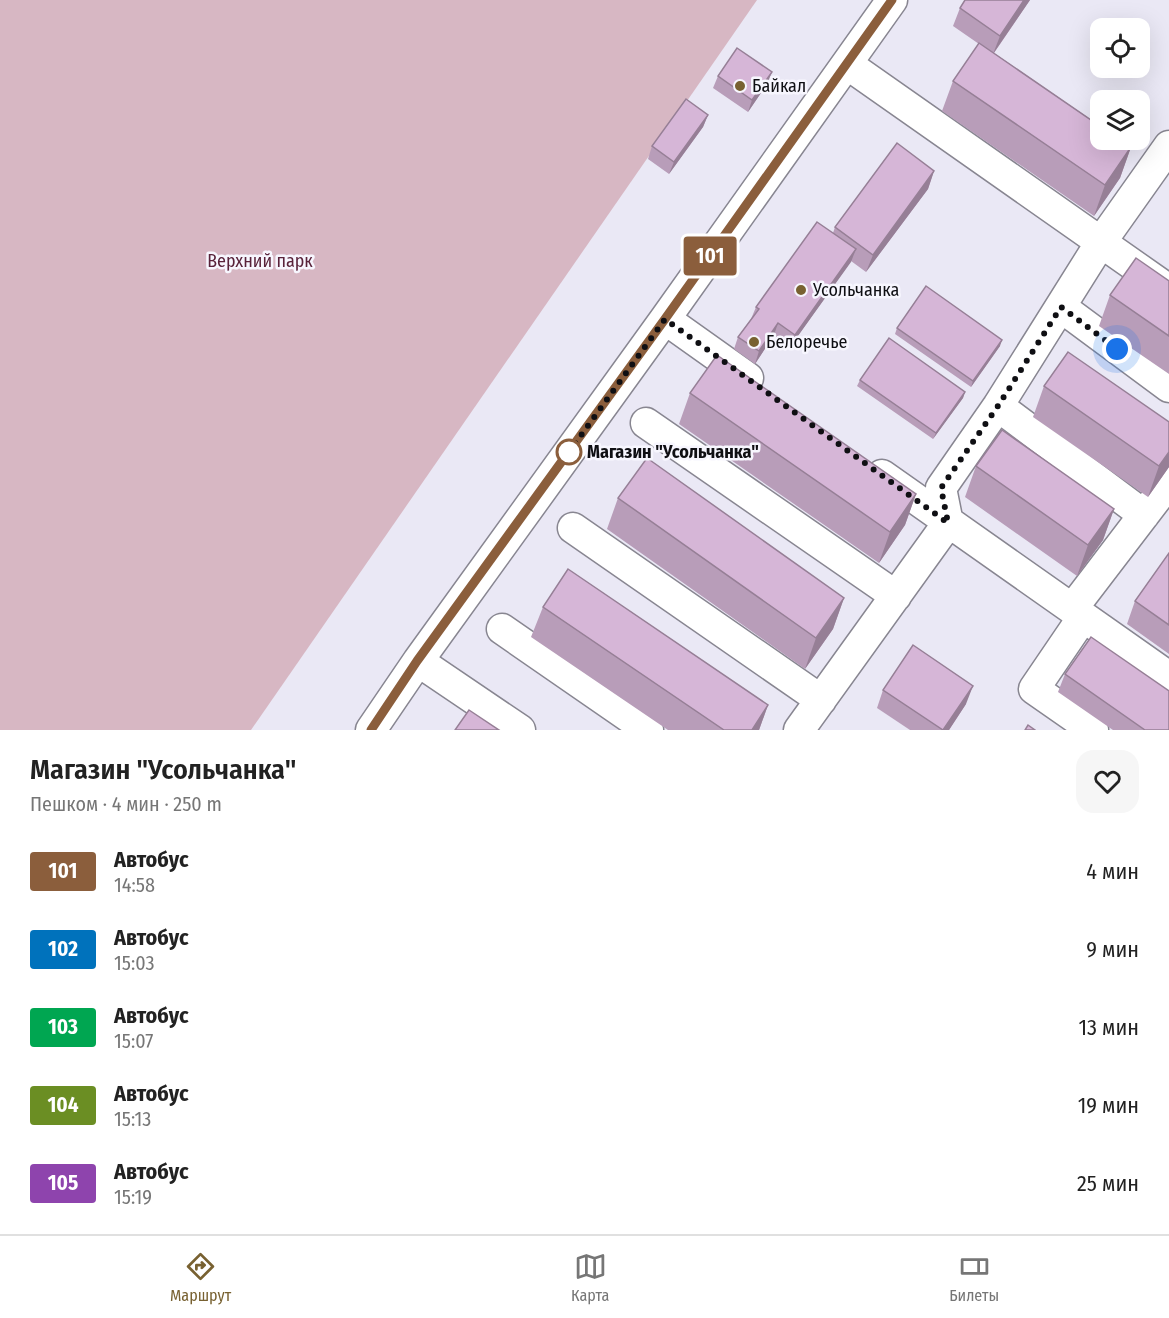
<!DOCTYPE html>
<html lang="ru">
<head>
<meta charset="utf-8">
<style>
  body { margin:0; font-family:"Fira Sans Condensed",sans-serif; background:#f6f6f6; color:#222; height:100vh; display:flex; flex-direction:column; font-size:22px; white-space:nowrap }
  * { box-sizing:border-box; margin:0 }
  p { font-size:20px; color:#767676 }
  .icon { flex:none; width:33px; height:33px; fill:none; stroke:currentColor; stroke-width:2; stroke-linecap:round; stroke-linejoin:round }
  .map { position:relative; height:730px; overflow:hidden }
  .details { display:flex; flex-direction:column; background:#fff; flex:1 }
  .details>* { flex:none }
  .badge { padding:0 12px; border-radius:4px; font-size:21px; line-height:39px }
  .tools { position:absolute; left:1090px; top:18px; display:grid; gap:12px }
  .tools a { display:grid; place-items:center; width:60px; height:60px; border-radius:12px; background:#fff; box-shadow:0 6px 24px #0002; font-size:30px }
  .you { position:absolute; width:30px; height:30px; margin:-15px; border:4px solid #fff; border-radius:50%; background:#1a73e8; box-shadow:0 0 0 9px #1a73e833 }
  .map>.badge { position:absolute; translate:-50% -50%; box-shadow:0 0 0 3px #fff }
  .round { display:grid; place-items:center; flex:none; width:63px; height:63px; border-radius:18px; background:#f6f6f6 }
  .overview { display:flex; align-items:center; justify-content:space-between; height:102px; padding:0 30px }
  h1 { font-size:28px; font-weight:600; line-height:45px }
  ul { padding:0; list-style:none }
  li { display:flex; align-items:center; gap:18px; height:78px; padding:0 30px }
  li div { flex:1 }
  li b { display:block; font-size:22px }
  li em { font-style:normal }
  li .badge { min-width:66px; font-weight:700; text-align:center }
  .dock { display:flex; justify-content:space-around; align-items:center; height:84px; border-top:2px solid #e0e0e0; background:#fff; font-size:16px; color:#767676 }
  .dock a { display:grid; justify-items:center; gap:3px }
  .dock .selected { color:#786131 }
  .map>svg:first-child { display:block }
  .green { fill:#d7b7c3 }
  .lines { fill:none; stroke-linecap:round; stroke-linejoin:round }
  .minor-casing { stroke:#888691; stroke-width:33 }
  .minor { stroke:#fff; stroke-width:30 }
  .wall { fill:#b89db9 }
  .shaded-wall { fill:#967f96 }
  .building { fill:#d6b6d7; stroke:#967f96; stroke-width:1.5 }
  .line-casing { stroke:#fff; stroke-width:14 }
  .line { stroke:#8b5e3c; stroke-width:9 }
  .walk { stroke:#0f0f13; stroke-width:6; stroke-dasharray:0 10.8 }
  .poi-dot { fill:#786131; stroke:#f7f6fe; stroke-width:2 }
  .stop-dot { fill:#fff; stroke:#8b5e3c; stroke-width:3 }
  .labels { text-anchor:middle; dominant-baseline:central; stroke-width:5; stroke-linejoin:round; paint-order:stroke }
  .poi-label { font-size:18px; fill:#0f0f13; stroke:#f7f6fe; text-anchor:start }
  .park-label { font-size:18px; fill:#59223a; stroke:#f7f6fe }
  .stop-label { font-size:18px; font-weight:bold; fill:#0f0f13; stroke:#f7f6fe; text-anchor:start }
</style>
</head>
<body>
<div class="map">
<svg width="1169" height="730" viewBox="0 0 1169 730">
  <rect width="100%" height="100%" fill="#eae8f5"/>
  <path class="green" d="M0 0H757L251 730H0Z"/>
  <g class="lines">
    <defs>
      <path id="minor" d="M847 64 1169 290
        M1061 307 1169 387
        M665 319 748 378
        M998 406 1144 515
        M646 423 896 596
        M882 475 1169 677
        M573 528 821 700
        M1072 609 1169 482
        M1083 617 1034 689 1093 730
        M502 629 648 730
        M418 661 520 730
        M371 730 418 661 665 319 892 0
        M799 730 948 523 941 488 998 406 1101 242 1169 146"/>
    </defs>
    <use href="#minor" class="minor-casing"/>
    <use href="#minor" class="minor"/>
  </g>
  <path class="wall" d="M1030 0 994 53 1131 147 1120 178 1094 216 942 111 953 81 979 44 953 26 960 8Z
    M718 76 767 84 748 112 713 88Z
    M708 115 703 127 669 174 648 159 652 146Z
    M934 171 928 189 866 272 851 261 790 347 774 335 755 364 734 349 738 337 751 319 756 307 833 233 835 227Z
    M1169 281V374L1099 326 1110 295Z
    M897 328 1000 346 971 387 895 334Z
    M860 380 965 392 963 398 933 439 857 386Z
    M1044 386 1169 467 1148 497 1033 417Z
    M690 393 916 494 905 525 879 563 679 424Z
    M976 466 1114 509 1103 540 1077 576 965 497Z
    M618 498 844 598 833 629 805 669 607 529Z
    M1169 553V654L1127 624 1135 601Z
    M543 607 768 705 759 730H668L531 637Z
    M1065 674 1169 730H1113L1058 692Z
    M883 690 966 704 949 730H910L877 708Z"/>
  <path class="shaded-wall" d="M1024 0H1030L993 54 1000 36Z
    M772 72 767 84 748 112 752 100Z
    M708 115 703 127 669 174 674 162Z
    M1131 147 1120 178 1094 216 1105 185Z
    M934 171 928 189 866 272 873 255Z
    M856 249 851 262 790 347 795 335Z
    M778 323 774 335 755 364 759 351Z
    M1002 340 1000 346 971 387 973 381Z
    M965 392 963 398 933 439 936 433Z
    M1169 452V467L1148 497 1159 466Z
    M916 494 905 525 879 563 890 532Z
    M1114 509 1103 540 1077 576 1088 545Z
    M844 598 833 629 805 669 816 638Z
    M973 686 966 704 949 730H943Z
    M768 705 759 730H752Z"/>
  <path class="building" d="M965 0H1024L1000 36 960 8Z
    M979 43 1101 127V140H1120L1131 147 1105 185 953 81Z
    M737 48 772 72 752 100 718 76Z
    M686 99 708 115 674 162 652 146Z
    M897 143 934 171 873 255 835 227Z
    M817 222 856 249 795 335 778 323 759 351 738 337 759 309 756 307Z
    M1136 258 1169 281V336L1110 295Z
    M926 286 1002 340 973 381 897 328Z
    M889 338 965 392 936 433 860 380Z
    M1068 352 1169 422V452L1159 466 1044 386Z
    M717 355 916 494 890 532 690 393Z
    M1002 430 1114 509 1088 545 976 466Z
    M647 458 844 598 816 638 618 498Z
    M1169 553V625L1135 601Z
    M568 569 768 705 752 730H724L543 607Z
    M1091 637 1169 691V730H1145L1065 674Z
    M913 645 973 686 943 730 883 690Z
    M469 710 499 730H455Z
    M1028 725 1035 730H1025Z"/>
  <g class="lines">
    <defs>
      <path id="line" d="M371 730 417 661 665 319 892 0"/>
    </defs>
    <use href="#line" class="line-casing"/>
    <use href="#line" class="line"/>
    <path class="walk" d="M569 452 665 319 948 523 941 488 998 406 1061 307 1117 349"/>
  </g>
  <g class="poi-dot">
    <circle cx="740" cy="86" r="6"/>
    <circle cx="801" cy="290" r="6"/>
    <circle cx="754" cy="342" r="6"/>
  </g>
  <circle class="stop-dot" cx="569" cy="452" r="12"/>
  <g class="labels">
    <g class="poi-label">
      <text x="752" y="86">Байкал</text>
      <text x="813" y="290">Усольчанка</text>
      <text x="766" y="342">Белоречье</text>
    </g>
    <g class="park-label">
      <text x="260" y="261">Верхний парк</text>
    </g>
    <g class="stop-label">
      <text x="587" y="452">Магазин "Усольчанка"</text>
    </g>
  </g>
</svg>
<div class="tools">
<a><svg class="icon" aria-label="locate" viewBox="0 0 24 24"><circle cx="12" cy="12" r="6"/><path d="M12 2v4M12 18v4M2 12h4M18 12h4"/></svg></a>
<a><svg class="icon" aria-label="layers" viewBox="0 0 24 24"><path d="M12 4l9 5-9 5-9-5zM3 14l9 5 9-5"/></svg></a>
</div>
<div class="you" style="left:1117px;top:349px"></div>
<b class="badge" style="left:710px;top:256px;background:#8b5e3c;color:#fff">101</b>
</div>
<section class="details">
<div class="overview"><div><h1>Магазин &quot;Усольчанка&quot;</h1><p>Пешком · 4 мин · 250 m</p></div><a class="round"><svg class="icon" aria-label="heart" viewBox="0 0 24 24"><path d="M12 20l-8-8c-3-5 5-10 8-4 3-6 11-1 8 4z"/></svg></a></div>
<ul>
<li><span class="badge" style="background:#8b5e3c;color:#fff">101</span><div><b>Автобус</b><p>14:58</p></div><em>4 мин</em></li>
<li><span class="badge" style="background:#0072bc;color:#fff">102</span><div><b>Автобус</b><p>15:03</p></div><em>9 мин</em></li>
<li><span class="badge" style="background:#00a651;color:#fff">103</span><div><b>Автобус</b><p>15:07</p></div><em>13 мин</em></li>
<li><span class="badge" style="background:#6b8e23;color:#fff">104</span><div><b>Автобус</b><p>15:13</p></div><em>19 мин</em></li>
<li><span class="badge" style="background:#8e44ad;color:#fff">105</span><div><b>Автобус</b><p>15:19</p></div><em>25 мин</em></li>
</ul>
</section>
<nav class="dock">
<a class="selected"><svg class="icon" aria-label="directions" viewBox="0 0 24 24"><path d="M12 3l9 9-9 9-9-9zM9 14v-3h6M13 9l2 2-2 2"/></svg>Маршрут</a>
<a><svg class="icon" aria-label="map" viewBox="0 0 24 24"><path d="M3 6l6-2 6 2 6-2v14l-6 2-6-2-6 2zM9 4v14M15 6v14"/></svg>Карта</a>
<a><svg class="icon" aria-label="tickets" viewBox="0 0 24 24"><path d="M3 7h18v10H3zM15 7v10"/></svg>Билеты</a>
</nav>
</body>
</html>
